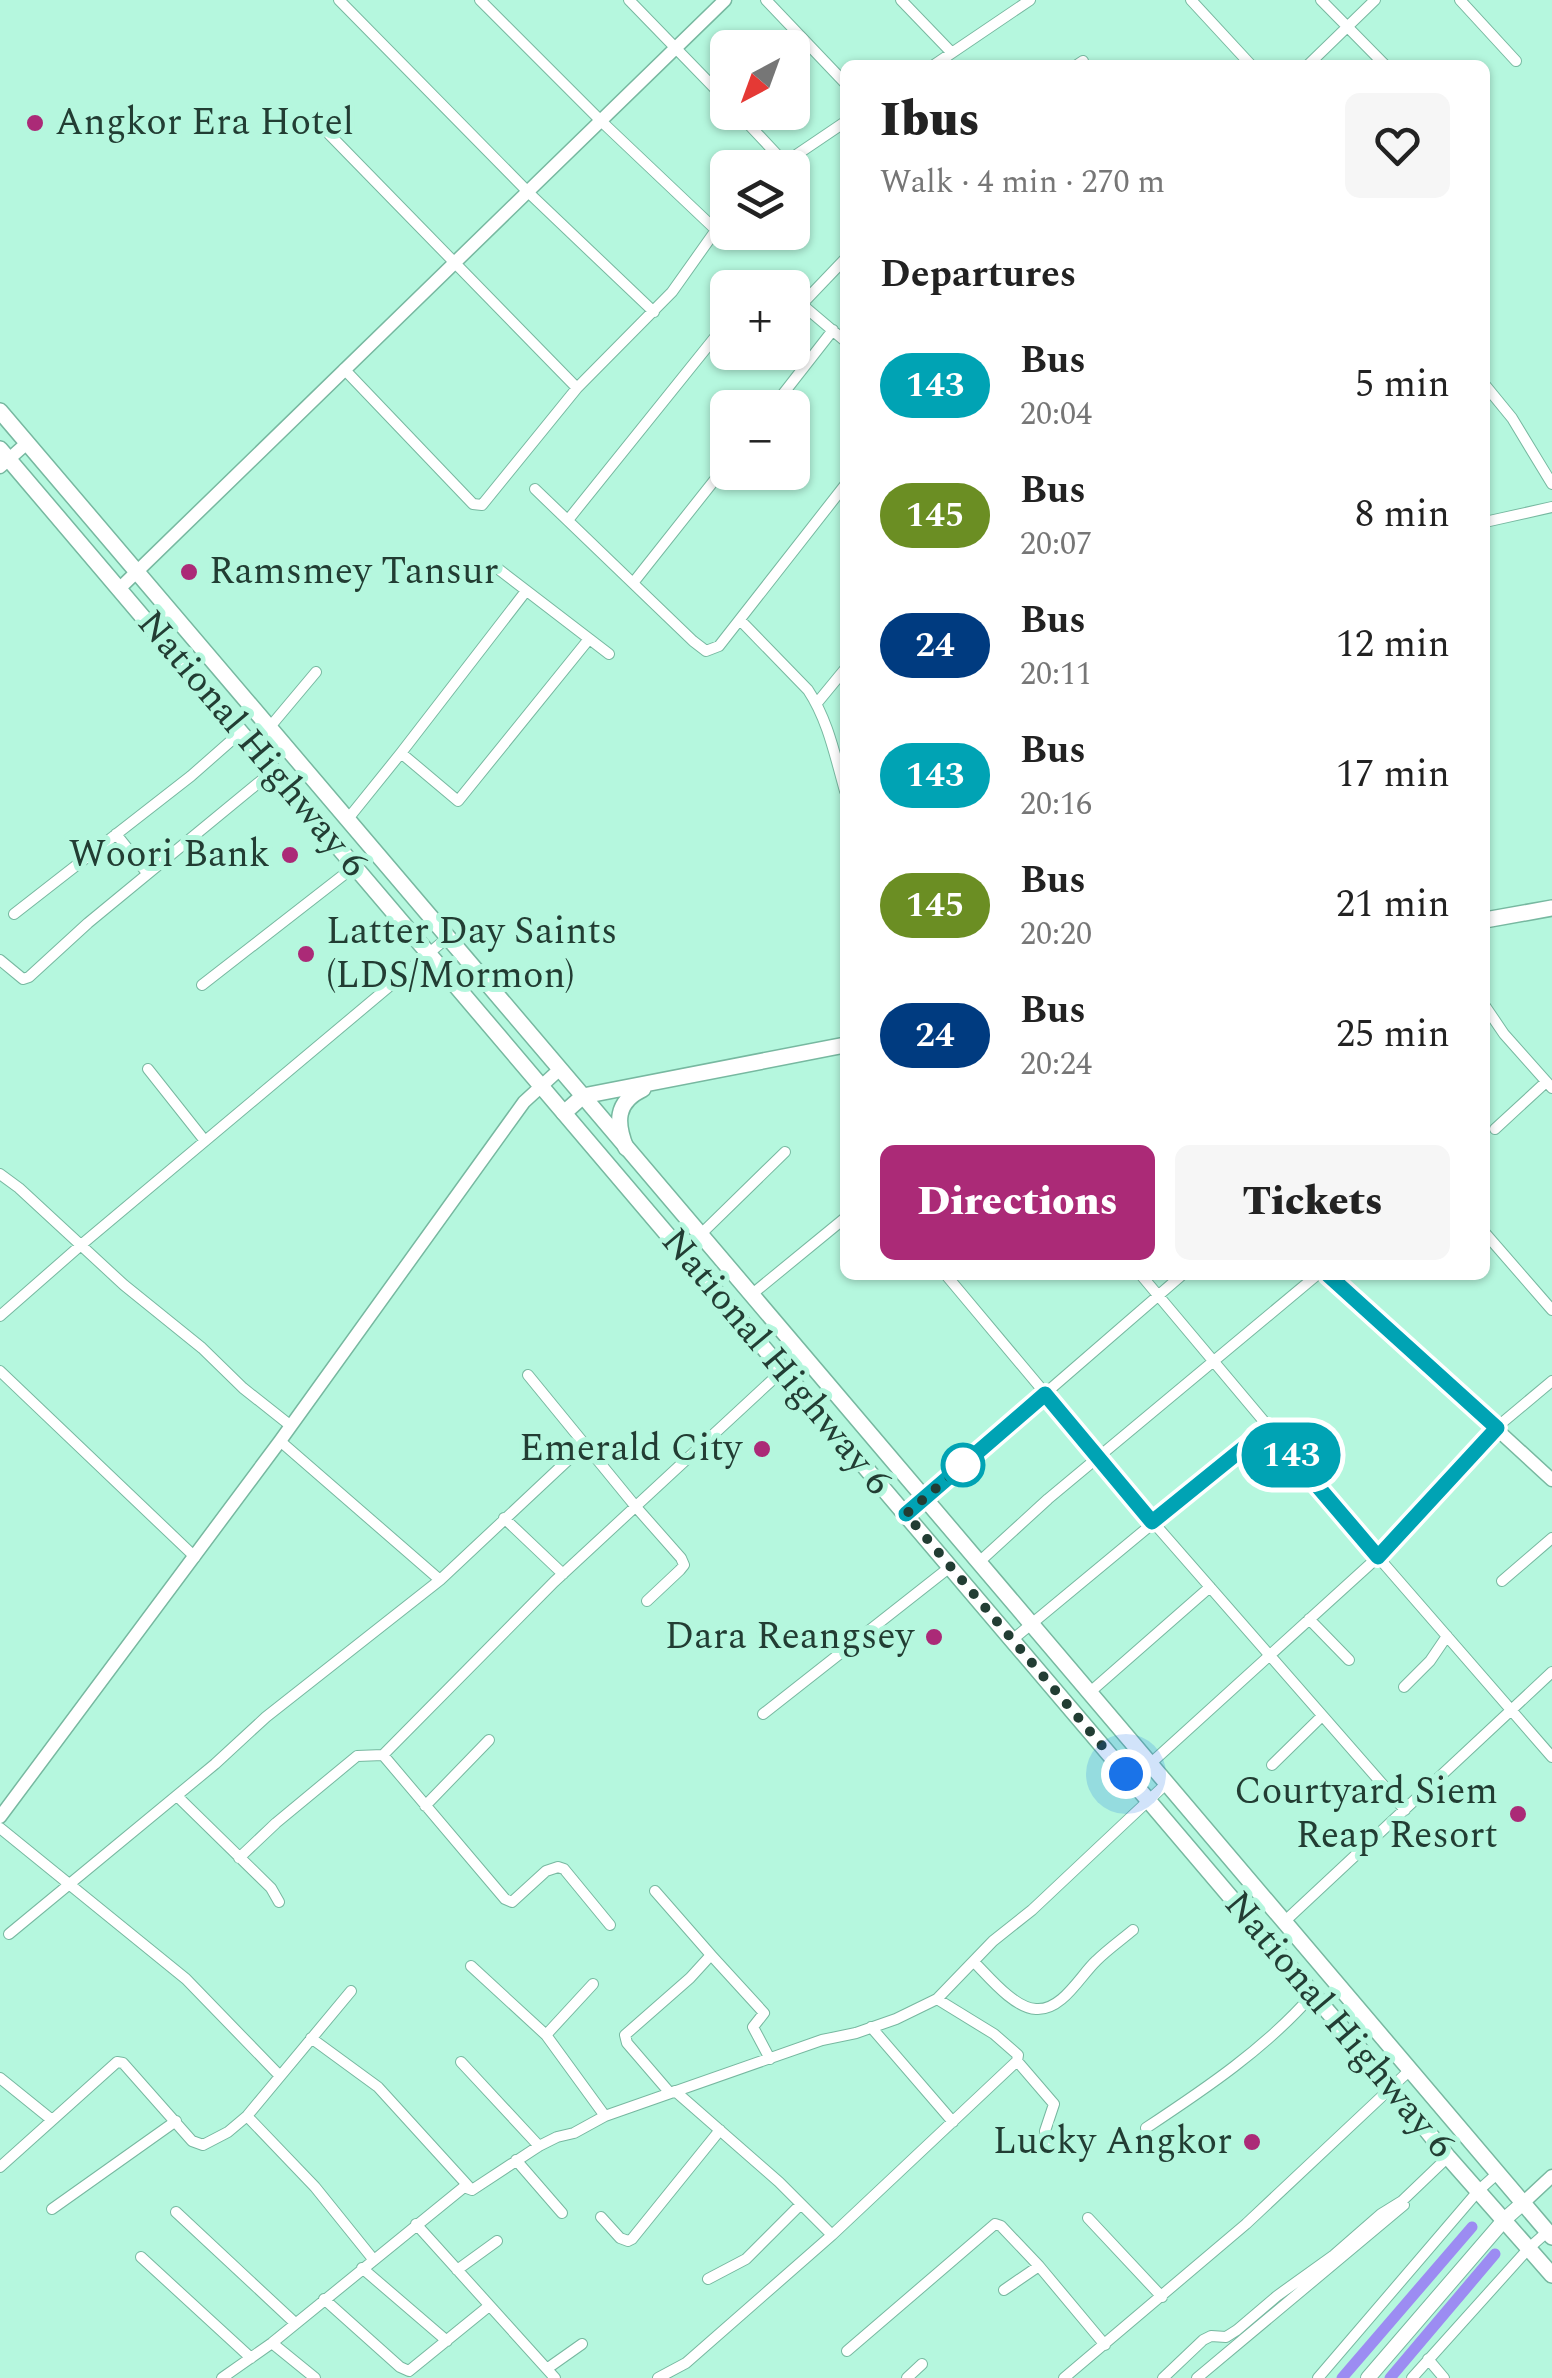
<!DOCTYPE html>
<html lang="en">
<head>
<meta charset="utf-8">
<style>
  body { margin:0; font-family:Spectral,serif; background:#f6f6f6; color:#222; height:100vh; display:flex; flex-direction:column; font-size:38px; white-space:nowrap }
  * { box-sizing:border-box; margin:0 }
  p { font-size:32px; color:#767676 }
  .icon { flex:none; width:55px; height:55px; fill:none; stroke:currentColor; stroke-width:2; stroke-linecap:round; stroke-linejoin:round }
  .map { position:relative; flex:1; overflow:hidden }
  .side { position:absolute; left:840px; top:60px; width:650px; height:1220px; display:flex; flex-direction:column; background:#fff; border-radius:15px; box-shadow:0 2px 8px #0004 }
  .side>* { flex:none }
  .badge { padding:0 20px; border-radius:32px; font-size:35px; line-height:65px }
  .needle { width:65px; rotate:221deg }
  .tools { position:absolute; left:710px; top:30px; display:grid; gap:20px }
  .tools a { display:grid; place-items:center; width:100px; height:100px; border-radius:15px; background:#fff; box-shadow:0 2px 8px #0004; font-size:50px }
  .you { position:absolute; width:50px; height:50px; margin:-25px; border:8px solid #fff; border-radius:50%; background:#1a73e8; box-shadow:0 0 0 15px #1a73e833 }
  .map>.badge { position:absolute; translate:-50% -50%; box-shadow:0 0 0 5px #fff }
  h2 { padding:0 40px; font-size:38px; line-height:90px }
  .round { display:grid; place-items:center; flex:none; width:105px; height:105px; border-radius:15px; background:#f6f6f6 }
  .summary { display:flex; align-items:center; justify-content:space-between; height:170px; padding:0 40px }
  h1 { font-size:48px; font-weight:800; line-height:75px }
  .primary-button { display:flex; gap:20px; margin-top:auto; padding:20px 40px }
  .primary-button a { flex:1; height:115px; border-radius:15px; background:#ab2a77; color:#fff; font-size:40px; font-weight:800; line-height:115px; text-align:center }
  .primary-button a+a { background:#f6f6f6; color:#222 }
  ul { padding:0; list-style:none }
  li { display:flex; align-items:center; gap:30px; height:130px; padding:0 40px }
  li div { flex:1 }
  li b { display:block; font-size:38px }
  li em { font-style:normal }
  li .badge { min-width:110px; font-weight:700; text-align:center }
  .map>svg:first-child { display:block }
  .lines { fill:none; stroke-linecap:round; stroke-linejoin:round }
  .canal { stroke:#9c8cf2; stroke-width:11 }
  .minor-casing { stroke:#77b8a0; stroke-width:12 }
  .tertiary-casing { stroke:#77b8a0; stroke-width:15 }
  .secondary-casing { stroke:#77b8a0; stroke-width:16 }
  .primary-casing { stroke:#77b8a0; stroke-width:18 }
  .trunk-casing { stroke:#77b8a0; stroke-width:18 }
  .minor { stroke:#fff; stroke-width:10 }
  .tertiary { stroke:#fff; stroke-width:12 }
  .secondary { stroke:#fff; stroke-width:14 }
  .primary { stroke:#fff; stroke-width:15 }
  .trunk { stroke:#fff; stroke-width:15 }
  .line-casing { stroke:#fff; stroke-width:22 }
  .line { stroke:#00a3b4; stroke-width:15 }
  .walk { stroke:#223d33; stroke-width:10; stroke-dasharray:0 18 }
  .poi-dot { fill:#ab2a77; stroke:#b5f7de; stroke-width:4 }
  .stop-dot { fill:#fff; stroke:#00a3b4; stroke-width:5 }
  .labels { text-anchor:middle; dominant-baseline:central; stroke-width:10; stroke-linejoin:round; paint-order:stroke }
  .poi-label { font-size:38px; fill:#223d33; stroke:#b5f7de; text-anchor:end }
  .street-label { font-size:38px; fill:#223d33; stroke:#b5f7de }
</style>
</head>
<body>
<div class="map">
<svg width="1552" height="2378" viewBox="0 0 1552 2378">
  <rect width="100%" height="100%" fill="#b5f7de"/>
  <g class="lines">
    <path class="canal" d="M1342 2378 1472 2227
      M1390 2378 1495 2254"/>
    <defs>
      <path id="minor" d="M339 0 529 193 654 312
        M480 0 601 121 716 230
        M629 0 728 102
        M766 0 845 83
        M901 0 952 53
        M1191 0 1251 65
        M1321 0 1385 65
        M1460 0 1516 61
        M934 65 1030 0
        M1077 65 1083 61
        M1308 65 1375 0
        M737 112 783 161
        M328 133 577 388
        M777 168 845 122
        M754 288 762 278 768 276 782 288
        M792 296 845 341
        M802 304 845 259
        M344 369 473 504 482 505 577 388 672 292 716 230 728 219
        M1485 385 1512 418 1552 484
        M772 408 833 330
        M535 489 693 641 706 651 719 646 845 485
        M568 520 728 321
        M1485 522 1552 507
        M497 568 609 654
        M633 583 728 463
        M740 620 808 690C828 720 835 756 845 791
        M817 703 845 669
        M269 728 316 672
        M401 753 458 801 589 639
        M347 820 401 753 526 591
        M116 834 147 873
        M14 914 191 776 241 732
        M0 960 23 979 29 977 88 923 274 770
        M202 985 355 866
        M1485 1006 1504 1034 1552 1088
        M148 1069 205 1141
        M1495 1129 1546 1082
        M0 1174 19 1188 124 1285 202 1348 243 1388 291 1426
        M1485 1233 1552 1310
        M700 1235 785 1152
        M946 1275 1153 1522 1405 1810
        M1141 1275 1378 1557 1552 1757
        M751 1295 845 1218
        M0 1316 81 1245 447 938
        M0 1371 195 1557
        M528 1375 636 1507 681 1558 684 1565 680 1570 647 1601
        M280 1441 440 1580
        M906 1514 1182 1275
        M504 1518 563 1574
        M978 1563 1048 1499 1317 1275
        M1502 1581 1552 1538
        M1309 1619 1349 1660
        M1012 1640 1268 1428
        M1404 1687 1430 1661 1447 1636
        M1089 1693 1210 1587
        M763 1714 950 1567
        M383 1755 505 1899 512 1902 546 1871 558 1867 564 1869 610 1925
        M1150 1764 1378 1557 1497 1427 1552 1381
        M1272 1765 1322 1716
        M177 1796 271 1888 279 1902
        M425 1806 489 1740
        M0 1828 186 1979 280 2076
        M239 1858 276 1823 357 1756 383 1755 554 1582 783 1370
        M655 1891 711 1955 690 1978 625 2035 627 2043 670 2093
        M1284 1922 1552 1672
        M9 1934 215 1764 266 1717 440 1580 584 1445
        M711 1955 764 2013 753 2027 770 2059
        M974 1962C989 1977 1014 2008 1036 2009 1062 2011 1080 1976 1096 1961 1107 1950 1121 1940 1133 1930
        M471 1966 546 2035 605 2116
        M871 2027 953 2122
        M546 2035 593 1984
        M311 2038 378 2087 470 2188
        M1017 2061 1054 2104 1045 2131 1047 2144
        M461 2062 539 2146
        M0 2078 52 2120
        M675 2091 779 2182 832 2235
        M247 2116 315 2187 373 2259
        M1146 2128C1205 2089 1266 2048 1313 1994
        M516 2160 562 2213
        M0 2167 117 2062 123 2063 192 2141 203 2145 228 2132 247 2116 351 1991
        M52 2209 176 2121
        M176 2212 295 2323
        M601 2217 620 2238 628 2241 632 2239 720 2130
        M1088 2218 1162 2297
        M416 2224 555 2378
        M141 2257 251 2358
        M362 2268 447 2341
        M457 2270 497 2241
        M708 2279 746 2259 801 2204
        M1004 2290 1039 2266
        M324 2299 400 2367 409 2371 489 2306
        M272 2343 315 2378
        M847 2351 995 2224 1001 2226 1039 2266 1105 2345
        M1428 2359 1444 2378
        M548 2368 582 2344
        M222 2378 272 2343 464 2187 472 2190 539 2146 557 2137 574 2133 605 2116 822 2040 856 2033 896 2019 937 1999 993 1941 1032 1910 1166 1784
        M658 2378 686 2363 832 2235 1017 2061 1018 2055 994 2034 937 1999
        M907 2378 922 2364
        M1064 2378 1246 2224 1410 2070
        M1163 2378 1203 2340 1211 2336 1226 2337 1237 2330 1277 2296 1334 2255 1381 2214 1402 2201 1448 2157
        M1197 2378 1404 2205
        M1318 2378 1479 2190 1498 2173
        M1412 2378 1529 2248 1547 2232"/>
      <path id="tertiary" d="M0 467 27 443
        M119 589 725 0
        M1329 1275 1552 1480
        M0 1817 280 1441 524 1102 560 1069
        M1523 2203 1552 2176"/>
      <path id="secondary" d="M1368 2378 1505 2219 1523 2203"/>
      <path id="primary" d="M583 1096 1552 2237
        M564 1113 1392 2087 1448 2157 1552 2275"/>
      <path id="trunk" d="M0 411 583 1096
        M0 449 564 1113 583 1096 845 1045
        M1485 920 1552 908
        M626 1148C616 1123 615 1102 643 1089"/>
    </defs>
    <use href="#minor" class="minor-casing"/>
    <use href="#tertiary" class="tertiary-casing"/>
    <use href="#secondary" class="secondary-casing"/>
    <use href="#primary" class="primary-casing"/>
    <use href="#trunk" class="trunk-casing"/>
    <use href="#minor" class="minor"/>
    <use href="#tertiary" class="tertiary"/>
    <use href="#secondary" class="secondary"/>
    <use href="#primary" class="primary"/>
    <use href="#trunk" class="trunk"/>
  </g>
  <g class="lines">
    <defs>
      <path id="line" d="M906 1514 1045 1394 1152 1522 1268 1428 1378 1557 1497 1428 1328 1275"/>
    </defs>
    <use href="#line" class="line-casing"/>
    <use href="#line" class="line"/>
    <path class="walk" d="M963 1465 906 1514 1126 1774"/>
  </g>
  <g class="poi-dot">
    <circle cx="35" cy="123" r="10"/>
    <circle cx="189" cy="572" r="10"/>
    <circle cx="290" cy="855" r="10"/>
    <circle cx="306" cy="954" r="10"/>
    <circle cx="762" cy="1449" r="10"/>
    <circle cx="934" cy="1637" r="10"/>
    <circle cx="1518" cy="1814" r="10"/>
    <circle cx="1252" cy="2142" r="10"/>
  </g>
  <circle class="stop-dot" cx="963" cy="1465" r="20"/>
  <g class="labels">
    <g class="poi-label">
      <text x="55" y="123" text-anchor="start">Angkor Era Hotel</text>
      <text x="209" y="572" text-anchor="start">Ramsmey Tansur</text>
      <text x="270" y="855">Woori Bank</text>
      <text x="326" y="932" text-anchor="start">Latter Day Saints<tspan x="326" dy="44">(LDS/Mormon)</tspan></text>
      <text x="742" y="1449">Emerald City</text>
      <text x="914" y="1637">Dara Reangsey</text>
      <text x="1498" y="1792">Courtyard Siem<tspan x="1498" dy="44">Reap Resort</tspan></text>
      <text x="1232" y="2142">Lucky Angkor</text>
    </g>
    <g class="street-label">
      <text transform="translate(252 744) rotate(50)">National Highway 6</text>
      <text transform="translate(776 1362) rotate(50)">National Highway 6</text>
      <text transform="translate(1339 2025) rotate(50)">National Highway 6</text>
    </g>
  </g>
</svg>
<div class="tools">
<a><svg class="needle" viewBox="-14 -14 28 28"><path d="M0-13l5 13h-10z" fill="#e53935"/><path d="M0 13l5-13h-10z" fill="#767676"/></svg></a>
<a><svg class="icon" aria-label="layers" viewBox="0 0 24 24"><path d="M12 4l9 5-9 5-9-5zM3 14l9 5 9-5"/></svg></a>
<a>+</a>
<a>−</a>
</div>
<div class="you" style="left:1126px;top:1774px"></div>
<b class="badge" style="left:1291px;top:1455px;background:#00a3b4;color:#fff">143</b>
<section class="side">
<div class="summary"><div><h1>Ibus</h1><p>Walk · 4 min · 270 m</p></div><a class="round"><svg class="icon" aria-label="heart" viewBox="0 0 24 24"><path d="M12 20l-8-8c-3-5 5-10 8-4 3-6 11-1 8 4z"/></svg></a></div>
<h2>Departures</h2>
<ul>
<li><span class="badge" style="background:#00a3b4;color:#fff">143</span><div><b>Bus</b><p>20:04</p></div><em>5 min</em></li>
<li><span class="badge" style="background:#6b8e23;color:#fff">145</span><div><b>Bus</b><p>20:07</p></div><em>8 min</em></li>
<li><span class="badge" style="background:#003b80;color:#fff">24</span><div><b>Bus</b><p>20:11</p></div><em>12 min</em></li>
<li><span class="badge" style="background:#00a3b4;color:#fff">143</span><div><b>Bus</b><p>20:16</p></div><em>17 min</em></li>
<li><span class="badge" style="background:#6b8e23;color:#fff">145</span><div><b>Bus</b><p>20:20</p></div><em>21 min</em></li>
<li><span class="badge" style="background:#003b80;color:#fff">24</span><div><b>Bus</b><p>20:24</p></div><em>25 min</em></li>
</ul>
<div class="primary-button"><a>Directions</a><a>Tickets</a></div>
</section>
</div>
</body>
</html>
